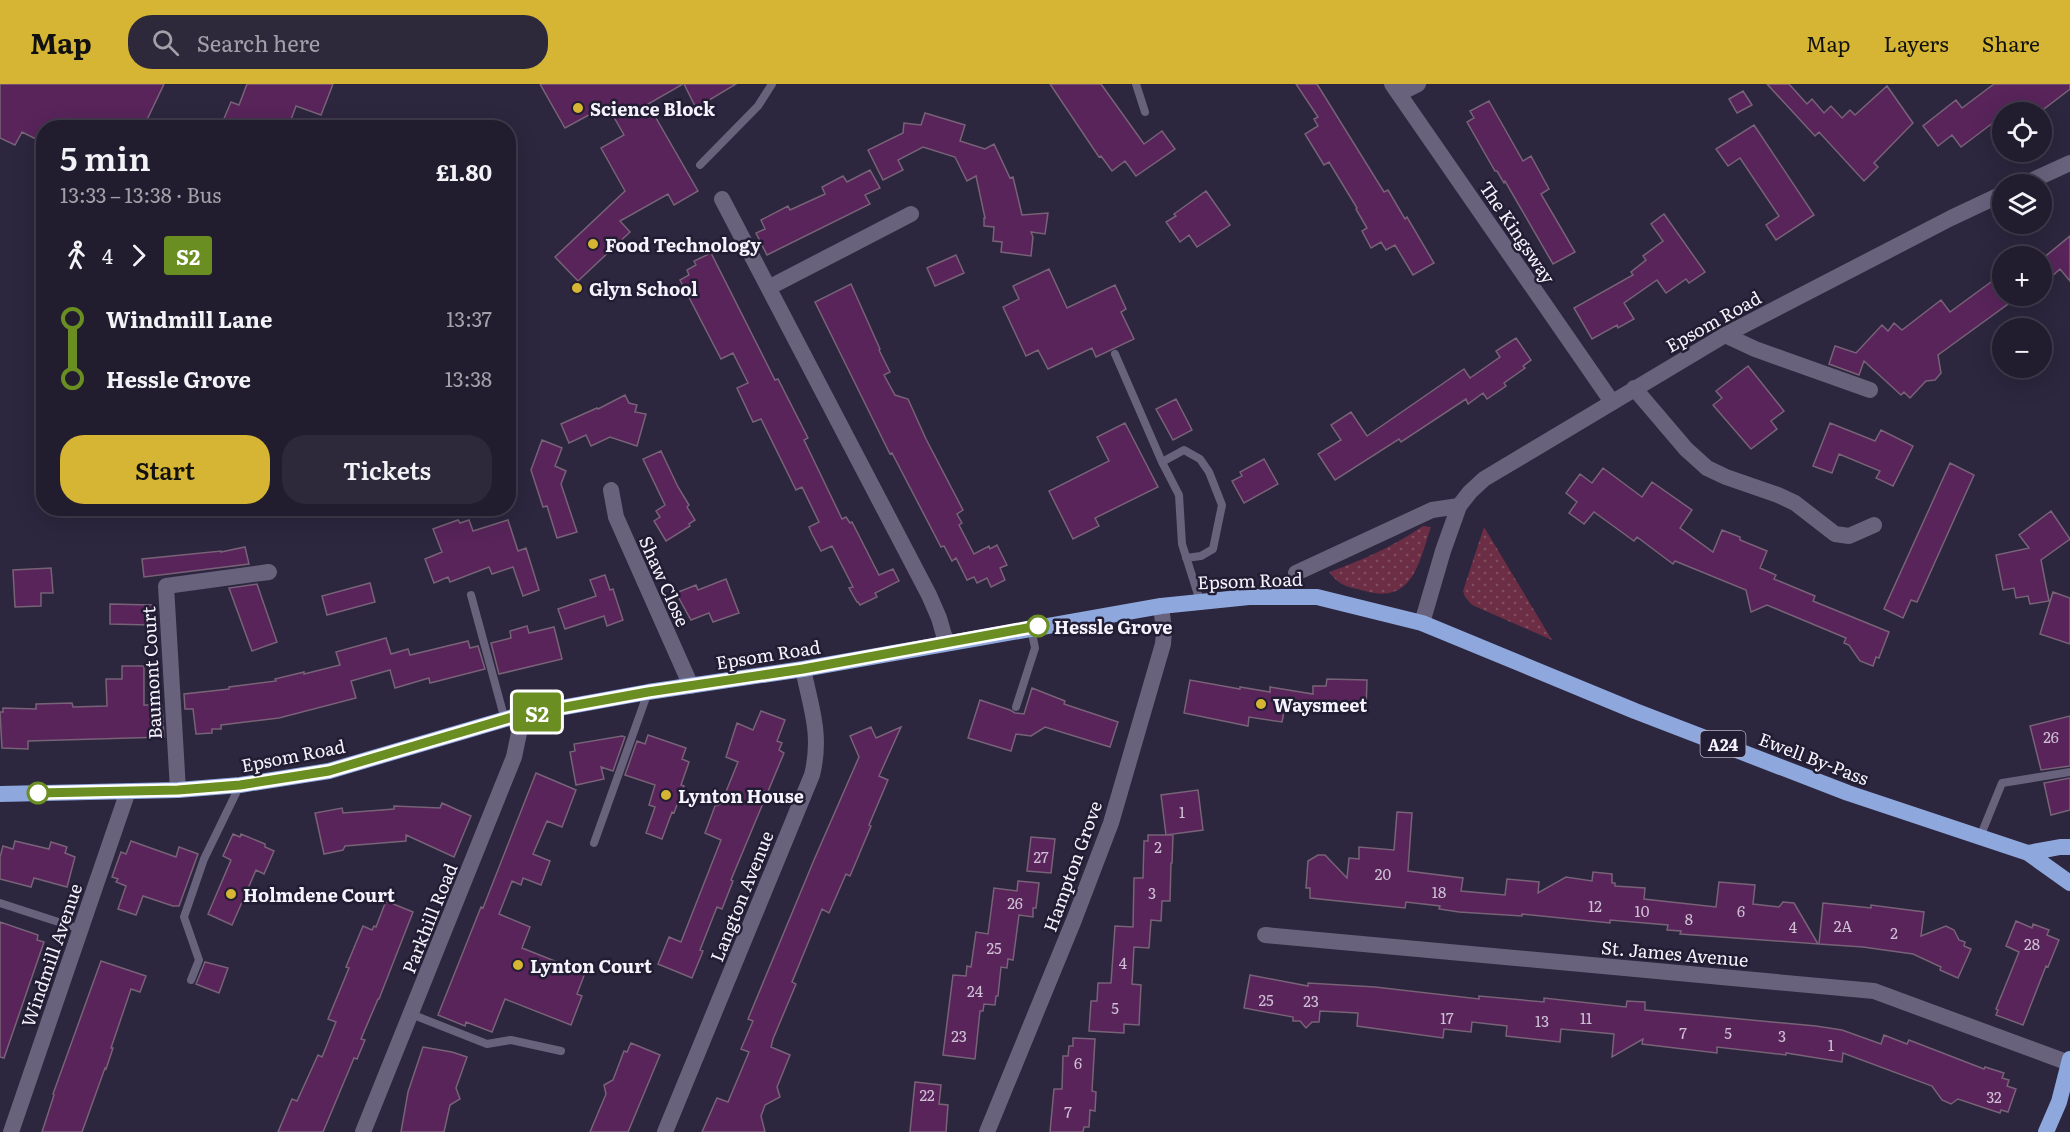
<!DOCTYPE html>
<html lang="en">
<head>
<meta charset="utf-8">
<style>
  body { margin:0; font-family:Literata,serif; background:#2d293a; color:#f1f3f6; height:100vh; display:flex; flex-direction:column; font-size:22px; white-space:nowrap }
  * { box-sizing:border-box; margin:0 }
  p { font-size:20px; color:#a2a1aa }
  .icon { flex:none; width:33px; height:33px; fill:none; stroke:currentColor; stroke-width:2; stroke-linecap:round; stroke-linejoin:round }
  .map { position:relative; flex:1; overflow:hidden }
  .details { position:absolute; left:36px; top:36px; width:480px; height:396px; display:flex; flex-direction:column; background:#211c2e; border-radius:24px; box-shadow:0 6px 24px #0002,0 0 0 2px #3e3a4a }
  .details>* { flex:none }
  .badge { padding:0 12px; border-radius:4px; font-size:21px; line-height:39px }
  .controls { position:absolute; left:1992px; top:18px; display:grid; gap:12px }
  .controls a { display:grid; place-items:center; width:60px; height:60px; border-radius:50%; background:#211c2e; box-shadow:0 6px 24px #0002,0 0 0 2px #3e3a4a; font-size:30px }
  .map>.badge { position:absolute; translate:-50% -50%; box-shadow:0 0 0 3px #fff }
  .legs { display:flex; align-items:center; gap:9px; height:66px; padding:0 24px; font-size:20px }
  .legs p { margin-inline-start:auto }
  .summary { display:flex; align-items:center; justify-content:space-between; height:102px; padding:0 24px }
  h1 { font-size:33px; font-weight:600; line-height:45px }
  .action { display:flex; gap:12px; margin-top:auto; padding:12px 24px }
  .action a { flex:1; height:69px; border-radius:24px; background:#d6b534; color:#111; font-size:24px; font-weight:600; line-height:69px; text-align:center }
  .action a+a { background:#2d293a; color:#f1f3f6 }
  ul { padding:0 24px; list-style:none }
  li { display:flex; align-items:center; gap:21px; height:60px; font-size:22px }
  li i { display:grid; place-items:center; width:9px; height:100%; margin:0 8px; background:currentColor }
  li i::after { content:''; width:15px; height:15px; margin:-8px; border:4px solid; border-radius:50%; background:#211c2e }
  li p { margin-inline-start:auto }
  li:first-child i { background:linear-gradient(#0000 50%,currentColor 0) }
  li:last-child i { background:linear-gradient(currentColor 50%,#0000 0) }
  header { display:flex; align-items:center; gap:36px; box-sizing:border-box; height:84px; padding:0 30px; background:#d6b534; color:#111 }
  header strong { font-size:28px }
  nav { display:flex; gap:33px; margin-inline-start:auto; font-size:21px }
  .search { width:420px; height:54px; background:#2d293a; display:flex; align-items:center; gap:15px; box-sizing:border-box; padding:0 21px; border-radius:24px; color:#a2a1aa; font-size:22px }
  .map>svg:first-child { display:block }
  .grass { fill:url(#grass-dots) }
  .building { fill:#58245a; stroke:#786277; stroke-width:1.5 }
  .lines { fill:none; stroke-linecap:round; stroke-linejoin:round }
  .service { stroke:#68627d; stroke-width:8 }
  .minor { stroke:#68627d; stroke-width:16 }
  .tertiary { stroke:#68627d; stroke-width:16 }
  .trunk { stroke:#8ea7dd; stroke-width:16 }
  .line-1-casing { stroke:#fff; stroke-width:14 }
  .line-1 { stroke:#6b8e23; stroke-width:9 }
  .poi-dot { fill:#d6b534; stroke:#221d33; stroke-width:2 }
  .stop-1-dot { fill:#fff; stroke:#6b8e23; stroke-width:3 }
  .labels { text-anchor:middle; dominant-baseline:central; stroke-width:5; stroke-linejoin:round; paint-order:stroke }
  .number-label { font-size:15px; fill:#cebfd4 }
  .shield { fill:#221d33; stroke:#b6b3c0; stroke-width:1.5 }
  .shield-label { font-size:16px; font-weight:bold; fill:#f5f3fd }
  .poi-label { font-size:18px; font-weight:bold; fill:#f5f3fd; stroke:#221d33; text-anchor:start }
  .street-label { font-size:18px; fill:#f5f3fd; stroke:#221d33 }
  .stop-label { font-size:18px; font-weight:bold; fill:#f5f3fd; stroke:#221d33; text-anchor:start }
</style>
</head>
<body>
<header>
<strong>Map</strong>
<div class="search"><svg class="icon" aria-label="search" viewBox="0 0 24 24"><circle cx="10" cy="10" r="6"/><path d="M15 15l6 6"/></svg>Search here</div>
<nav><a>Map</a><a>Layers</a><a>Share</a></nav>
</header>
<div class="map">
<svg width="2070" height="1048" viewBox="0 0 2070 1048">
  <defs>
    <pattern id="grass-dots" width="8" height="8" patternUnits="userSpaceOnUse" patternTransform="scale(1.5)"><rect width="8" height="8" fill="#6b2e45"/><path d="M2 2h.1M6 6h.1" fill="none" stroke="#814d61" stroke-width="1.8" stroke-linecap="round"/></pattern>
  </defs>
  <rect width="100%" height="100%" fill="#2c263e"/>
  <path class="grass" d="M1423 442 1431 443C1419 478 1413 521 1365 507 1346 502 1341 503 1329 488 1363 476 1394 462 1423 442Z
    M1484 443 1552 556 1472 521 1465 513 1463 507Z"/>
  <path class="building" d="M0 0H164L143 44H44V59L22 48 15 61 0 54Z
    M247 0H333L321 31 296 22 288 44H220L231 18 239 21Z
    M540 0H683L648 20 698 107 674 121 668 110 620 137 630 148 578 197 555 173 625 107 601 64 624 51 607 21 565 44Z
    M684 0H736L696 24Z
    M1050 0H1101L1144 60 1162 47 1175 65 1136 92 1125 77 1112 87 1101 72 1099 73Z
    M1296 0H1317L1384 108 1388 106 1405 135 1407 133 1434 179 1413 191 1395 161 1386 166 1381 158 1371 164 1362 147 1367 144 1356 125 1357 124 1329 78 1324 81 1305 50 1318 42 1314 35 1318 33Z
    M1767 0H1789L1807 20 1812 15 1824 29 1831 22 1842 34 1850 26 1855 31 1887 2 1913 39 1874 79 1878 83 1864 97 1819 48 1815 52Z
    M1994 0H2070V5L2040 28H2002V32L1961 63 1952 51 1938 62 1923 42 1956 16 1962 24Z
    M1743 7 1752 21 1737 29 1729 15Z
    M1489 17 1523 77 1531 72 1549 105 1541 110 1575 168 1553 180 1505 97 1504 99 1497 87H1495L1467 38 1474 34 1470 27Z
    M925 29 965 41 960 57 985 65 994 60 1010 94 1013 93 1022 131 1048 129 1045 150 1031 148 1033 153 1031 172 1001 168 1002 158 993 157 994 143 984 142V134H985L976 92 967 97 955 73 923 63 898 76 903 86 883 96 868 66 903 49 904 39 921 41Z
    M1754 41 1814 131 1776 156 1766 141 1779 132 1740 74 1728 82 1716 65Z
    M870 86 880 104 865 111 870 120 767 171 756 149 765 145 761 136 788 122 790 126 825 110 822 103 843 92 847 98Z
    M1206 107 1230 141 1197 163 1189 151 1180 158 1166 138 1176 132 1174 130Z
    M1664 130 1705 188 1689 199 1686 195 1666 209 1657 196 1624 219 1634 235 1618 244 1617 241 1592 255 1574 224 1633 191 1631 188 1646 176 1643 172 1663 157 1651 140Z
    M2070 152V197L2060 185 2042 201V175Z
    M711 169 775 296 778 295 808 354 804 356 842 435 846 433 850 439 852 438 879 491 893 485 899 497 875 509 877 513 860 521 858 518H857L849 504 853 503 832 462 821 467 812 450 809 443 819 438 802 403 796 406 761 335 753 338 737 304 748 299 733 269 721 275 680 196 689 191 687 186 696 181 694 177Z
    M956 171 964 189 935 202 927 184Z
    M1049 185 1067 224 1115 201 1126 225 1121 228 1134 255 1096 273 1092 264 1048 285 1038 266 1026 272 1003 223 1019 215 1013 202Z
    M1991 198 2008 220 1938 271 1941 289 1935 296 1926 297 1910 314 1904 308 1901 311 1864 277 1859 291 1829 280 1835 262 1856 269 1882 241 1888 247 1894 239 1902 246 1941 216 1950 228Z
    M851 200 880 265 879 266 890 288 884 291 895 311 908 315 926 355 963 426 957 430 962 439 959 441 974 470 989 462 990 465 997 461 1007 481 1000 484 1005 496 991 503 987 494 977 499 974 493 967 496 956 474 952 477 944 462 941 463 892 369 890 370 815 218Z
    M1516 254 1531 276 1523 282 1525 284 1504 299 1506 302 1487 315 1483 309 1468 320 1466 315 1401 358 1399 355 1335 396 1318 370 1341 356 1331 341 1351 328 1367 352 1464 285 1470 294 1500 273 1496 267Z
    M1748 282 1784 327 1771 337 1777 345 1751 365 1713 321 1722 314 1716 307Z
    M625 311 629 319 637 321 635 328 646 330 637 362 610 353 591 362 586 351 569 359 561 340 597 324 598 325Z
    M1176 315 1192 346 1173 356 1156 325Z
    M1125 339 1158 403 1095 434 1099 442 1073 455 1049 407 1109 377 1097 353Z
    M1830 339 1875 357 1881 346 1913 362 1893 402 1876 394 1880 387 1839 370 1832 389 1813 382Z
    M542 356 562 364 555 382 566 387 561 400 577 448 557 454 547 422 543 423 531 386Z
    M661 367 678 403 689 421 687 423 695 436 689 440 690 442 666 457 654 437 660 433 656 427 665 421 643 375Z
    M1264 375 1278 400 1244 419 1232 397 1242 392 1240 388Z
    M1950 379 1974 391 1917 518 1911 516 1903 534 1884 525Z
    M1603 384 1642 413 1652 398 1692 426 1680 444 1713 468 1722 446 1740 453V456L1767 467 1760 484 1776 491 1774 495 1815 512 1813 517 1889 548 1879 574 1876 573 1873 582 1860 577 1849 561 1844 559 1846 554 1767 521 1751 528 1746 506 1675 477 1673 480 1637 453 1634 457 1594 428 1584 440 1569 429 1577 418 1566 409 1580 390 1592 399Z
    M2051 427 2070 455 2041 476 2049 517 2030 520 2028 512 2016 514 2014 504 2003 506 1996 471 2029 464 2019 451Z
    M458 436 460 439 469 436 473 447 508 436 518 467 526 464 539 506 523 512 513 483 492 490 489 483 450 498 448 493 434 499 425 475 442 468 433 445Z
    M245 463 249 480 144 493 142 475 221 467V468Z
    M51 484 53 509H41V522L15 523 13 486Z
    M605 491 610 506 613 505 623 536 607 542 604 532 565 545 558 525 596 512 590 496Z
    M726 495 739 529 713 538 709 529 691 536 676 509 696 501 698 506Z
    M370 499 375 518 327 531 322 512Z
    M257 500 277 558 252 567 229 504Z
    M2053 508 2070 514V560L2040 550Z
    M110 520 152 521 150 541 110 540Z
    M527 542 529 549 554 543 562 575 499 590 491 559 511 554 510 547Z
    M386 554 391 570 408 565 410 571 468 557 470 564 478 562 485 585 430 599 429 594 395 604 390 586 351 597 356 614 279 634 221 641V645H212V649L196 650 193 625H185L184 610 229 605V603L276 597 275 595 304 588V590L340 581 336 568Z
    M122 582H144V621H162L164 653 28 657V665L2 664 0 628H3V624L36 625V620L72 619 73 623 107 622 106 595H122Z
    M1327 595 1367 596 1366 628 1285 623 1282 638 1249 633 1248 642 1184 629 1190 596 1240 605V603L1270 608V603L1313 610V602H1326Z
    M1032 604 1065 617 1064 620 1118 638 1110 663 1045 643 1031 652 1016 650 1011 667 968 654 980 616 1010 626 1015 629 1024 630Z
    M761 627 785 636 777 657 782 659 779 666 784 669 731 796 733 797 722 825 717 823 700 866 703 867 692 894 658 880 669 853 681 858 721 756 705 749 715 722 721 720 738 678 726 673 737 639 753 646Z
    M2070 632V682L2041 686 2030 642Z
    M871 643 876 654 901 643 879 692 888 696 869 741 871 742 850 792 846 790 829 829 822 825 792 898 796 900 773 955 771 963 790 971 777 1003 780 1013 765 1021 761 1032 765 1048H702L717 1014 728 1018 749 968 741 965 753 937 748 935 814 776 859 673 850 652Z
    M648 651 686 664 682 675 689 678 681 701 684 702 674 729 672 728 662 755 646 749 655 723 649 721 655 701 625 691 637 657 645 660Z
    M622 652 625 653 613 687 601 683 604 695 576 701 570 668 575 667 574 660Z
    M536 689 576 706 562 743 547 737 533 770 550 777 541 801 523 794 521 801 512 797 499 830 530 843 522 864 585 889 577 910 582 912 571 941 505 915 492 948 466 938 465 942 438 931 481 823 483 824Z
    M2070 694V726L2051 731 2044 699Z
    M1198 706 1203 746 1166 751 1161 711Z
    M442 719 471 732 454 773 406 751V757L345 762 343 766 324 770 315 729 342 724 343 729 394 725V722L440 724Z
    M1397 728 1412 729 1408 787 1463 794 1461 807 1505 811 1507 795 1539 798 1538 809 1566 793 1592 797 1593 788 1612 790V799H1615V802L1645 804 1644 815 1716 823 1719 798 1755 801 1753 820 1779 823 1783 818 1794 819 1818 860 1680 850 1681 847 1667 846 1668 841 1610 836V839L1522 830V832L1459 828 1439 825 1440 822 1406 818 1405 824 1310 814V804H1306L1308 777 1318 771H1325L1347 794 1349 774 1359 775V763L1394 766Z
    M233 750 240 753 241 750 265 760V763L274 767 264 790 256 786 232 841 208 830 231 776 223 772Z
    M1148 751H1173L1172 779H1171L1170 817H1162L1161 837 1151 836 1149 864 1134 863 1132 900 1141 901 1139 941 1124 940V949L1089 947 1091 917H1097L1098 899H1111L1115 842 1133 843 1134 794H1143L1144 757H1148Z
    M1031 753 1055 755 1051 789 1027 787Z
    M15 757 49 765 51 758 67 763 65 769 75 773 67 803 34 794 31 803 0 795V773L3 762 13 765Z
    M131 757 176 773 179 763 198 770 179 822H173L143 812 136 831 118 825 126 802 116 798 118 795 112 793 121 768 126 770Z
    M1018 797 1039 799 1036 824H1033V833L1019 831 1013 876 1008 875 1007 884 1001 883 998 912H996L995 921 984 920 983 927H980L975 975 943 971 953 891 966 892 967 882 971 883 976 848 988 850 994 804 1017 807Z
    M386 817 413 828 379 915H378L361 955 365 956 357 975 354 974 323 1048H278L292 1015 297 1017 318 971 322 973 336 938 328 935 349 884 346 883 363 842 372 846 374 842 376 843Z
    M1823 819 1871 824V821L1924 828 1921 852 1946 842 1954 846 1959 856 1965 858 1964 862 1971 865 1958 894 1940 886 1941 883 1913 870 1863 863 1819 860Z
    M2016 837 2032 844 2033 840 2049 846 2047 851 2059 856 2048 883 2046 882 2023 941 1996 931 1998 926 1996 925 2019 868 2006 862Z
    M0 838 38 851 37 856 44 858 4 974 0 973Z
    M101 877 146 892 140 908 131 905 111 964H113L106 985 105 984 82 1048H42L54 1011 53 1010Z
    M205 878 228 884 219 909 196 900Z
    M1250 891 1308 902V899L1375 903 1479 915V912L1544 918V914L1626 923 1627 917 1645 918V926L1816 942 1842 946 1881 960 1884 951 1907 960 1909 956 1984 985 1985 983 2004 989 2002 994 2009 996 2007 1002 2016 1005 2008 1028 2001 1026 2000 1029 1958 1015 1951 1020 1942 1016 1932 1002 1843 969 1842 978 1786 969V971L1717 963V969L1642 960 1643 955 1612 973 1614 950 1561 945 1560 958 1506 952 1507 942 1472 938 1471 948 1444 945 1443 954 1357 942 1358 929 1320 927 1319 938H1312L1306 944 1300 937H1293V933L1244 924Z
    M1073 954 1095 955 1092 1007 1096 1008 1095 1027 1090 1026 1089 1043H1084L1083 1048H1050L1054 1005H1062L1063 972H1068L1069 962H1073Z
    M631 959 660 971 628 1048H590L606 1010 604 1001 613 996 624 967 627 968Z
    M423 963 452 968 467 973 456 1004 460 1015 450 1021 444 1048H401L408 1008Z
    M915 998 941 1001 939 1020 948 1021 946 1048H910Z"/>
  <g class="lines">
    <path class="service" d="M1136 0 1145 28
      M700 81 758 22 772 0
      M1115 270 1162 378 1179 411 1182 460 1200 517
      M1162 378 1184 366 1200 375 1209 388 1222 421 1213 465 1201 472 1186 474
      M471 511 505 636
      M1016 623 1035 564 1031 544
      M1980 753 2002 699 2070 688
      M594 759 648 608
      M0 819 80 845
      M191 896 199 876 184 833 204 775 240 701
      M411 930 487 960 511 956 561 967"/>
    <path class="minor" d="M1392 0 1612 318
      M1400 9 1418 0
      M722 115 929 511 939 534 946 558
      M770 203 911 130
      M1725 251 1755 265 1870 306
      M1634 304 1686 365 1707 384 1726 393 1778 411 1795 419 1835 450 1849 452 1874 441
      M611 406 616 433 691 602
      M1296 489 1432 426 1459 422
      M178 706 166 502 269 488
      M1265 851 1874 907 2069 979
      M11 1048 128 707
      M363 1048 514 673 519 649 516 632
      M665 1048 812 691C822 651 811 624 803 585
      M987 1048 1074 836 1111 739 1163 560 1164 546 1161 522"/>
    <path class="tertiary" d="M2024 100 2070 79
      M1422 539 1443 467 1459 422 1470 408 1484 395 1725 251 1951 134 2002 110"/>
    <path class="trunk" d="M0 710 178 706 240 701 329 687 516 632 648 608 803 585 1161 522 1249 513H1317L1422 539 1635 627 1848 709 2028 769 2070 799
      M2028 769 2060 763H2070
      M2046 1048 2059 1018 2070 975"/>
  </g>
  <g class="lines">
    <defs>
      <path id="line-1" d="M38 709 178 706 240 701 329 687 516 632 648 608 803 585 1038 542"/>
    </defs>
    <use href="#line-1" class="line-1-casing"/>
    <use href="#line-1" class="line-1"/>
  </g>
  <g class="poi-dot">
    <circle cx="578" cy="24" r="6"/>
    <circle cx="593" cy="160" r="6"/>
    <circle cx="577" cy="204" r="6"/>
    <circle cx="1261" cy="620" r="6"/>
    <circle cx="666" cy="711" r="6"/>
    <circle cx="231" cy="810" r="6"/>
    <circle cx="518" cy="881" r="6"/>
  </g>
  <g class="stop-1-dot">
    <circle cx="1038" cy="542" r="10"/>
    <circle cx="38" cy="709" r="10"/>
  </g>
  <g class="labels">
    <g class="number-label">
      <text x="2051" y="652">26</text>
      <text x="1182" y="727">1</text>
      <text x="1158" y="762">2</text>
      <text x="1041" y="772">27</text>
      <text x="1383" y="789">20</text>
      <text x="1439" y="807">18</text>
      <text x="1152" y="808">3</text>
      <text x="1015" y="818">26</text>
      <text x="1595" y="821">12</text>
      <text x="1642" y="826">10</text>
      <text x="1741" y="826">6</text>
      <text x="1689" y="834">8</text>
      <text x="1843" y="841">2A</text>
      <text x="1793" y="842">4</text>
      <text x="1894" y="848">2</text>
      <text x="2032" y="859">28</text>
      <text x="994" y="863">25</text>
      <text x="1123" y="878">4</text>
      <text x="975" y="906">24</text>
      <text x="1266" y="915">25</text>
      <text x="1311" y="916">23</text>
      <text x="1115" y="923">5</text>
      <text x="1447" y="933">17</text>
      <text x="1586" y="933">11</text>
      <text x="1542" y="936">13</text>
      <text x="1683" y="948">7</text>
      <text x="1728" y="948">5</text>
      <text x="959" y="951">23</text>
      <text x="1782" y="951">3</text>
      <text x="1831" y="960">1</text>
      <text x="1078" y="978">6</text>
      <text x="927" y="1010">22</text>
      <text x="1994" y="1012">32</text>
      <text x="1068" y="1027">7</text>
    </g>
    <rect class="shield" x="1700.5" y="647" width="45" height="26" rx="4.5"/>
    <g class="shield-label">
      <text x="1723" y="660">A24</text>
    </g>
    <g class="poi-label">
      <text x="590" y="24">Science Block</text>
      <text x="605" y="160">Food Technology</text>
      <text x="589" y="204">Glyn School</text>
      <text x="1273" y="620">Waysmeet</text>
      <text x="678" y="711">Lynton House</text>
      <text x="243" y="810">Holmdene Court</text>
      <text x="530" y="881">Lynton Court</text>
    </g>
    <g class="street-label">
      <text transform="translate(1518 148) rotate(56)">The Kingsway</text>
      <text transform="translate(1713 237) rotate(-29)">Epsom Road</text>
      <text transform="translate(1250 496) rotate(-2)">Epsom Road</text>
      <text transform="translate(665 497) rotate(66)">Shaw Close</text>
      <text transform="translate(768 570) rotate(-9)">Epsom Road</text>
      <text transform="translate(151 589) rotate(-93)">Baumont Court</text>
      <text transform="translate(293 671) rotate(-11)">Epsom Road</text>
      <text transform="translate(1814 674) rotate(21)">Ewell By-Pass</text>
      <text transform="translate(1072 782) rotate(-70)">Hampton Grove</text>
      <text transform="translate(741 812) rotate(-68)">Langton Avenue</text>
      <text transform="translate(429 834) rotate(-68)">Parkhill Road</text>
      <text transform="translate(1675 869) rotate(5)">St. James Avenue</text>
      <text transform="translate(51 871) rotate(-71)">Windmill Avenue</text>
    </g>
    <g class="stop-label">
      <text x="1054" y="542">Hessle Grove</text>
    </g>
  </g>
</svg>
<div class="controls">
<a><svg class="icon" aria-label="locate" viewBox="0 0 24 24"><circle cx="12" cy="12" r="6"/><path d="M12 2v4M12 18v4M2 12h4M18 12h4"/></svg></a>
<a><svg class="icon" aria-label="layers" viewBox="0 0 24 24"><path d="M12 4l9 5-9 5-9-5zM3 14l9 5 9-5"/></svg></a>
<a>+</a>
<a>−</a>
</div>
<b class="badge" style="left:537px;top:628px;background:#6b8e23;color:#fff">S2</b>
<section class="details">
<div class="summary"><div><h1>5 min</h1><p>13:33 – 13:38 · Bus</p></div><b>£1.80</b></div>
<div class="legs"><svg class="icon" aria-label="walk" viewBox="0 0 24 24"><circle cx="13" cy="4" r="2"/><path d="M13 8l-2 6 4 7M11 14l-3 7M7 12l3-4h3l4 4"/></svg>4<svg class="icon" aria-label="forward" viewBox="0 0 24 24"><path d="M9 5l7 7-7 7"/></svg><b class="badge" style="background:#6b8e23;color:#fff">S2</b></div>
<ul>
<li><i style="color:#6b8e23"></i><b>Windmill Lane</b><p>13:37</p></li>
<li><i style="color:#6b8e23"></i><b>Hessle Grove</b><p>13:38</p></li>
</ul>
<div class="action"><a>Start</a><a>Tickets</a></div>
</section>
</div>
</body>
</html>
